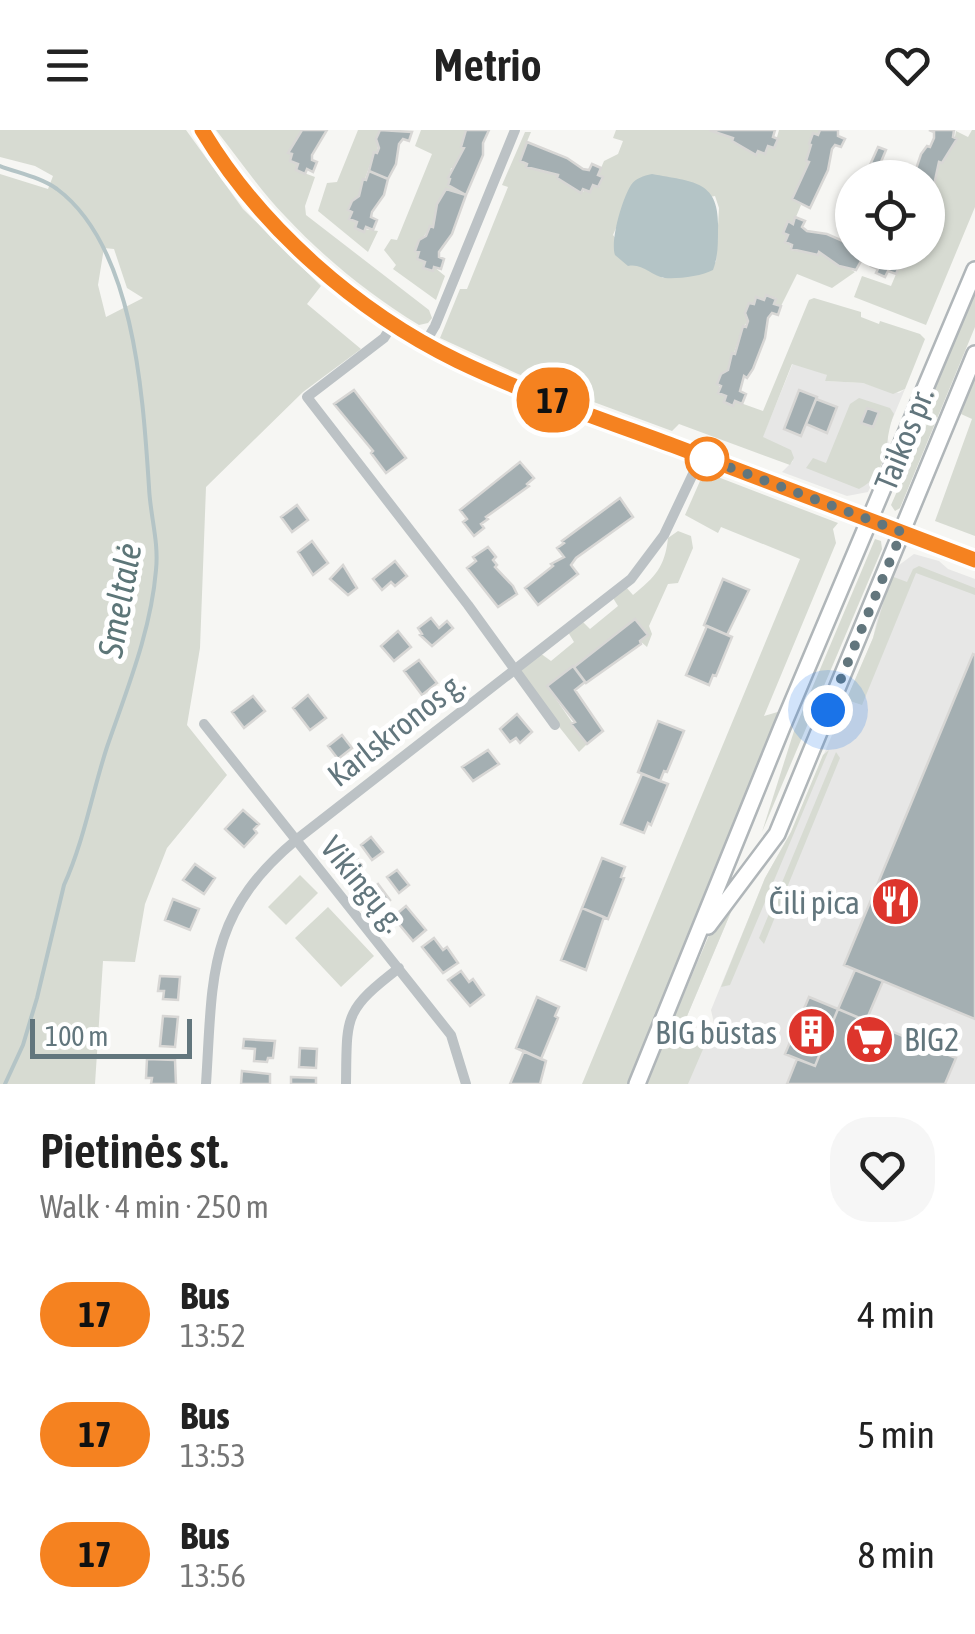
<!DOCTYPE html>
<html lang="en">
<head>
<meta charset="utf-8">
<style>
  body { margin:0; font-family:"Asap Condensed",sans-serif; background:#f6f6f6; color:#222; height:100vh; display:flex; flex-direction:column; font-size:38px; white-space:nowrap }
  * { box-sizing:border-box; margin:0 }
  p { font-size:32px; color:#767676 }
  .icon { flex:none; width:55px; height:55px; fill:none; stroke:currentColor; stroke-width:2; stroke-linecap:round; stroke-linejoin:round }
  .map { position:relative; height:954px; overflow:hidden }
  .sheet { display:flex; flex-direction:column; background:#fff; flex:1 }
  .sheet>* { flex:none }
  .badge { padding:0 20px; border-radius:32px; font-size:35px; line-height:65px }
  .controls { position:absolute; left:835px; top:30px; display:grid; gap:20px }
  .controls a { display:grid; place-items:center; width:110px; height:110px; border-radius:50%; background:#fff; box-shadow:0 2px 8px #0004; font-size:50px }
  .scale { position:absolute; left:30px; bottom:25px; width:162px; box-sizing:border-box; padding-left:10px; border:5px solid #62767d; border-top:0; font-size:28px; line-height:35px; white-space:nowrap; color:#62767d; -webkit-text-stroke:8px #fff; paint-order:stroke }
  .you { position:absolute; width:50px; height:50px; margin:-25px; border:8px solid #fff; border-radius:50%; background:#1a73e8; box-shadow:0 0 0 15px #1a73e833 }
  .map>.badge { position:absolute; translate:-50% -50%; box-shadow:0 0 0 5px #fff }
  .round { display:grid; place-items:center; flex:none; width:105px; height:105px; border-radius:40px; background:#f6f6f6 }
  .headline { display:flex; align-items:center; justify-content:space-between; height:170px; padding:0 40px }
  h1 { font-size:48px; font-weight:600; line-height:75px }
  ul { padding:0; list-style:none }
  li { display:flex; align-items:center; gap:30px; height:120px; padding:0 40px }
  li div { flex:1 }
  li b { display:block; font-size:38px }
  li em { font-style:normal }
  li .badge { min-width:110px; font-weight:700; text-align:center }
  header { display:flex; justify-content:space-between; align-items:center; height:130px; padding:0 40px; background:#fff; font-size:45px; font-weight:600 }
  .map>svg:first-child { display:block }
  .built { fill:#e7e7e6 }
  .green { fill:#d7dbd2; fill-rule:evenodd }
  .water { fill:#b4c4c6 }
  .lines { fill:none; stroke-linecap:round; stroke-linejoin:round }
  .stream { stroke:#b4c4c6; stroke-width:4 }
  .building { fill:#a4afb2; stroke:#d8d7d5; stroke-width:2.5 }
  .primary-casing { stroke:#b0b6b9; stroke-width:20 }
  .minor { stroke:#bcc2c5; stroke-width:10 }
  .tertiary { stroke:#bcc2c5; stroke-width:12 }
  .primary { stroke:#fff; stroke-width:15 }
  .line-casing { stroke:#fff; stroke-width:22 }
  .line { stroke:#f58220; stroke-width:15 }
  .walk { stroke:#62767d; stroke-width:10; stroke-dasharray:0 18 }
  .stop-dot { fill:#fff; stroke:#f58220; stroke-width:5 }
  .labels { text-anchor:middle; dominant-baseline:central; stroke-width:10; stroke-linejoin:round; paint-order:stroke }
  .street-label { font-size:32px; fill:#62767d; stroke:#fff }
  .poi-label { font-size:32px; fill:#62767d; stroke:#fff; text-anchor:end }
  .water-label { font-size:35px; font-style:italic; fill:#5d7678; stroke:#fff }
</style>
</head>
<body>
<header><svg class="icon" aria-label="menu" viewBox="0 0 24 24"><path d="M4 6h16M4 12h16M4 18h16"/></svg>Metrio<svg class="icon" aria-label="heart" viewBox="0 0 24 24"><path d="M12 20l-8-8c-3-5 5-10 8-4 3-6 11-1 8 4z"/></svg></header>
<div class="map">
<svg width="975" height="954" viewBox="0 0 975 954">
  <rect width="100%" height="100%" fill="#f6f6f3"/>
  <path class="built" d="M793 233 828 245 825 251 863 253 899 263 905 259 887 302 889 316 868 362 847 366 782 342 793 331 762 308Z
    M914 424 939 431 948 439 975 449V954H646L696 833 736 770 682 898 707 909 714 893 711 880 765 748 791 702 873 508 880 476 895 438Z"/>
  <path class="green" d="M0 0H186L243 79 321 156 307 174 361 219 303 262 206 357 200 518 187 595 227 645 167 718 145 774 135 832 103 831 95 954H0V44L48 59 53 46 35 36 0 27ZM104 118 114 119 127 158 143 168 106 187 98 155Z
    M216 0H302L288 22 292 24 290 31 298 34 296 40 315 47 305 76 306 85 429 180 432 188 428 193 419 195C370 165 324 128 285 86 260 60 238 28 216 0Z
    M358 0H380L377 23H374L359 66 351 71 348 80 352 82 349 89 357 92 355 98 378 101 368 122 318 81 327 53 337 52Z
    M421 0H466L462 17 464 18 454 38H451L448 55 456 59 455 62 446 59 437 74 433 97H430L415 120 419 122 417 129 425 132 423 138 432 141 434 137 445 146 436 170 393 139 396 135 384 120 391 109 397 110 432 24 415 16Z
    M616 0H709L733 8 732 11 756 25 758 21 765 23 768 16 774 18 779 0H820L818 5 813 4 807 31 809 32 792 68 801 75 793 94 787 92 783 102 788 105 791 120 818 125 819 122 855 142 832 158 797 144 781 176 774 174 776 168 767 165 764 170 757 167 754 174 749 173 746 182 748 191 743 197 728 240 720 245 719 263 726 266 724 272 733 276 735 271 763 281 809 170 814 168 861 182V187L879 194 880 191 920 204 925 209 905 259 893 264 863 253 825 251 827 245 792 234 763 307 791 320 794 328 790 335 679 294 672 301 518 244 440 208 460 159H467L508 57 502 55 525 2H531L523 21 527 37 558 45 557 48 581 63 593 55 599 57 603 47 598 45 604 31 618 24 623 11 613 8ZM715 66 719 78 716 132 663 148 637 134 613 105 622 84Z
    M972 0H975V77L926 195 854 167 862 146 891 156 899 137 903 139 907 123 928 122C928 80 925 49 950 17H953L956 1 968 7Z
    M975 160V197L900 378 895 381 891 375 930 287 931 269Z
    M975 244V406L935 391 972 289 961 284Z
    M859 268 890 278 894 284C883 311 891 343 859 359L806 338 813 328 826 333 850 274Z
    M710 344 838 393 833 399 836 413 764 586 781 581 627 954H582L800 429 721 397 718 403 685 385 700 351Z
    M678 401 691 406 693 418 678 453 668 454 649 496 652 504 647 517 640 511 647 505 635 490 547 556 587 614 579 622 519 546 522 537 540 523 551 531 574 512 568 502 582 491 590 499 618 476 613 468 626 457 633 465C655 447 665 437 668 408Z
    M875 409 881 411 882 419 762 702 794 601Z
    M919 436 975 458V465L916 443 862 575 850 571 844 575 873 508 891 446 907 452 913 439Z
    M829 620 730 855 721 857 765 748 791 702 823 625Z
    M836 622 840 628 764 814 759 808Z
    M300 745 318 763 286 795 268 777Z
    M736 770 682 898 707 910 688 954H646L712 798Z
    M328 777 374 826 341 857 295 808Z"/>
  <path class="water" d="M652 44C694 52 720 50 718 100 718 114 718 127 713 140 702 146 679 149 665 148 651 146 643 133 628 136L615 125C610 111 622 69 631 55 636 48 643 46 652 44Z"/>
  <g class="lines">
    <path class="stream" d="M0 36C18 43 40 47 57 59 135 117 143 268 149 357 150 385 159 411 156 440 151 501 127 559 107 617 92 663 84 711 64 755L37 868 23 915 5 954"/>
  </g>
  <path class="building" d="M302 0H327L312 25V30L317 32 313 42 307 39 305 44 296 40 298 34 290 31 292 24 288 23Z
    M380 0 412 2 409 11 403 9 399 14 396 34 388 49 369 41 374 22 377 23 379 18 376 9Z
    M466 0H489L483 13V25L466 65 448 55 450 49 448 48 464 18 461 17Z
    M709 0H775L773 7 778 9 774 18 768 16 765 24 758 21 756 25 732 11 733 8Z
    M820 0H838V6L845 9 841 17 835 15 832 19 828 40 810 78 792 69 809 32 806 31 811 15 809 14 813 3 818 5Z
    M929 0H954L953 7 957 9 942 33 939 32 934 55 928 65V48H913L921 24 927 16 930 17 934 8V2Z
    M527 12 567 28 583 39 589 40 592 34 601 38 598 45 603 47 598 57 593 55 590 62 583 59 581 63 557 48 558 45 526 37 527 34 520 31Z
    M878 17 886 20 878 39 870 35Z
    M369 41 388 49 384 65 372 82 371 87 377 90 373 100 366 97 364 102 355 98 357 92 349 89 352 82 348 80 352 71 359 66 363 49 366 50Z
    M446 59 466 65 452 104 439 122V127L444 129 441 139 434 137 433 141 423 138 425 132 417 129 419 122 415 121 419 110 426 106 430 96 433 97 437 74Z
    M795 87 805 91 802 97 807 101 827 104 852 115V122H866L856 140 839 136 819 122 818 125 791 119 792 115 785 112 788 105 783 103 788 91 793 94Z
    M885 122H907L903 139 899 137 896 144 888 141 885 147 876 143 878 139 871 136 875 126 881 128Z
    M766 165 776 169 774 174 781 176 778 185 772 183 768 188 765 208 753 239 747 248 744 246 740 261 746 264 742 274 735 271 733 276 724 272 726 266 718 263 721 256 717 254 721 244 728 240 732 223 735 224 743 196 746 197 748 191 745 183 749 173 754 174 756 167 764 170Z
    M354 260 406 328 386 343 371 323 373 321 334 274Z
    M799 260 817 267 801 306 784 299Z
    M816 269 837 277 827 303 806 294Z
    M867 278 879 282 873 297 861 293Z
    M520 332 534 348 527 354 529 356 486 387 488 389 481 394 484 398 474 406 463 392 467 389 460 380Z
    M620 368 633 387 576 428 571 435 578 444 538 475 525 458 553 436 551 434 564 427 557 418 564 413 562 411Z
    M297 375 308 390 292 402 281 387Z
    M312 411 328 433 313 445 298 422Z
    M488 417 496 427 493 430 497 435 495 437 513 456 517 464 498 477 467 438 476 431 473 427Z
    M395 431 407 446 395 456 391 452 382 460 373 449Z
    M343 435 357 458 348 465 330 449Z
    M723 449 749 460 727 505 704 495Z
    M431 488 439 498 447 491 453 498 432 516 420 505 422 504 418 498Z
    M635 489 648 505 640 511 641 514 586 553 574 537Z
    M707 496 732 507 716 546 713 545 709 555 686 545Z
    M398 501 411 517 394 531 381 516Z
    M973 524 975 525V889L844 835Z
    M419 530 437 553 422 565 404 541Z
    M573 536 585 552 575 560 603 601 587 614 571 594 575 592 547 556Z
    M308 565 326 588 310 600 293 578Z
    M253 566 265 581 244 598 232 582Z
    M517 584 532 602 520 613 516 608 510 612 500 599Z
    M658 591 684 601 667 642 664 641 660 651 638 642Z
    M342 605 352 618 338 629 328 616Z
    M488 620 499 634 473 651 462 637Z
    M642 644 668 654 651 695 648 693 644 703 621 694Z
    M243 680 259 694 254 699 257 703 244 717 225 699Z
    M371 707 383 722 372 730 361 715Z
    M351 721 364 737 353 746 341 730Z
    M602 728 625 737 621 747 624 748 608 789 582 778Z
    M195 734 215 748 204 764 183 750Z
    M397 740 409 755 399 763 387 747Z
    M378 754 390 770 380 778 368 762Z
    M173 769 199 779 190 800 165 790Z
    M406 776 426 800 413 811 393 787Z
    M582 778 604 787 586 840 561 830Z
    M434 808 443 820 447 817 458 833 443 843 422 817Z
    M855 840 883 851 866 891 838 879Z
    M461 841 469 852 473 849 484 865 470 876 448 850Z
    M160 846 180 847 178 870 163 869 164 861H158Z
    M537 867 559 877 555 886 558 888 541 929 516 918Z
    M809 867 838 879 815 936 785 924Z
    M838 879 956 928 945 954H787L797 929 815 936Z
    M163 886 178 887 175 917 160 916Z
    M244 909 275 911 273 928H268L267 932 254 931 255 919 243 918Z
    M300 918 317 919 316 938 299 937Z
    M524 921 546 931 540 954H510Z
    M147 929 175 930 176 954H151L152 948H146Z
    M242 941 270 944V954H241Z
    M291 947 316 948V954H291Z"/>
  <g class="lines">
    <defs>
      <path id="primary" d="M708 796 777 704 975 224
        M637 954 782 597 975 140"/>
    </defs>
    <use href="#primary" class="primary-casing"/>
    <path class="minor" d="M393 194 384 208 307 267 468 475 555 595
      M425 213 435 196 515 0
      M204 594 451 905 466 954
      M206 954C213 848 206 785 296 710L631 449 664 405 701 327
      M346 954C347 886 343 881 399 838"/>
    <path class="tertiary" d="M202 0C261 97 357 182 458 231 529 265 604 290 677 317 776 355 876 393 975 430"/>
    <use href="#primary" class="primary"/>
  </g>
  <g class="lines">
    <defs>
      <path id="line" d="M202 0C260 97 357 182 458 231 529 265 604 290 677 317 776 355 875 393 975 430"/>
    </defs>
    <use href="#line" class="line-casing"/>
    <use href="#line" class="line"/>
    <path class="walk" d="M707 329 702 327 902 402 828 580"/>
  </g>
  <defs>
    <symbol id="restaurant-disc" viewBox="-11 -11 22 22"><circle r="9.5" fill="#dd352c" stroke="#fff"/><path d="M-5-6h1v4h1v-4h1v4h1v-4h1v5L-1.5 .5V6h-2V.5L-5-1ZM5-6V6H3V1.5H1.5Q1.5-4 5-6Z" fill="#fff"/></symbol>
    <symbol id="building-disc" viewBox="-11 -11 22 22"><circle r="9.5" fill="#dd352c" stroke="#fff"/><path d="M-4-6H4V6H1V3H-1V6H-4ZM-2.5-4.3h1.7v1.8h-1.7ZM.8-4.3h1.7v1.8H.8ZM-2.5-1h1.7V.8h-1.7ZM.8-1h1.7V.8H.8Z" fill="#fff"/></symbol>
    <symbol id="supermarket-disc" viewBox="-11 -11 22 22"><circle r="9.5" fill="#dd352c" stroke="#fff"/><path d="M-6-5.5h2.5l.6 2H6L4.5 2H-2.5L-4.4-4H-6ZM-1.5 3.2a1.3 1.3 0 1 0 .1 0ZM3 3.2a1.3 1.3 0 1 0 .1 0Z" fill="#fff"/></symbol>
  </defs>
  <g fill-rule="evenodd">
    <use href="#restaurant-disc" x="868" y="744" width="55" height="55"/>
    <use href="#building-disc" x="784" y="874" width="55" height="55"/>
    <use href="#supermarket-disc" x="842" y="882" width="55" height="55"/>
  </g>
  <circle class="stop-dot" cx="707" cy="329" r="20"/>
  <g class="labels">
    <g class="street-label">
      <text transform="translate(904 309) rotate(-68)">Taikos pr.</text>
      <text transform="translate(396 599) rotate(-38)">Karlskronos g.</text>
      <text transform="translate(363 754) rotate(51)">Vikingų g.</text>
    </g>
    <g class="poi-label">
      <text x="860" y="772">Čili pica</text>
      <text x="777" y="902">BIG būstas</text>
      <text x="904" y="909" text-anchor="start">BIG2</text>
    </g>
    <g class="water-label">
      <text transform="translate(119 470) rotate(-80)">Smeltalė</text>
    </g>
  </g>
</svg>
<div class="controls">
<a><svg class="icon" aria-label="locate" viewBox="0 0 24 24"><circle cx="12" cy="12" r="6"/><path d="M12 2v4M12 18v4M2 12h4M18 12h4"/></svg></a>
</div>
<div class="scale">100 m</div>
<div class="you" style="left:828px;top:580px"></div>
<b class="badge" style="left:553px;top:270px;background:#f58220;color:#111">17</b>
</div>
<section class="sheet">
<div class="headline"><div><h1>Pietinės st.</h1><p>Walk · 4 min · 250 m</p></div><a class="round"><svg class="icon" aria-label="heart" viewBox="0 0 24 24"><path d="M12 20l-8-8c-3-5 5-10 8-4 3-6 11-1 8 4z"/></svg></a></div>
<ul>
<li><span class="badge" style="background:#f58220;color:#111">17</span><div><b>Bus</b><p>13:52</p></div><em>4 min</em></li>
<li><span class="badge" style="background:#f58220;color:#111">17</span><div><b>Bus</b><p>13:53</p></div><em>5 min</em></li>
<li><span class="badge" style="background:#f58220;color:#111">17</span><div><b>Bus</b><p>13:56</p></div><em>8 min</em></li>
</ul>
</section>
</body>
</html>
